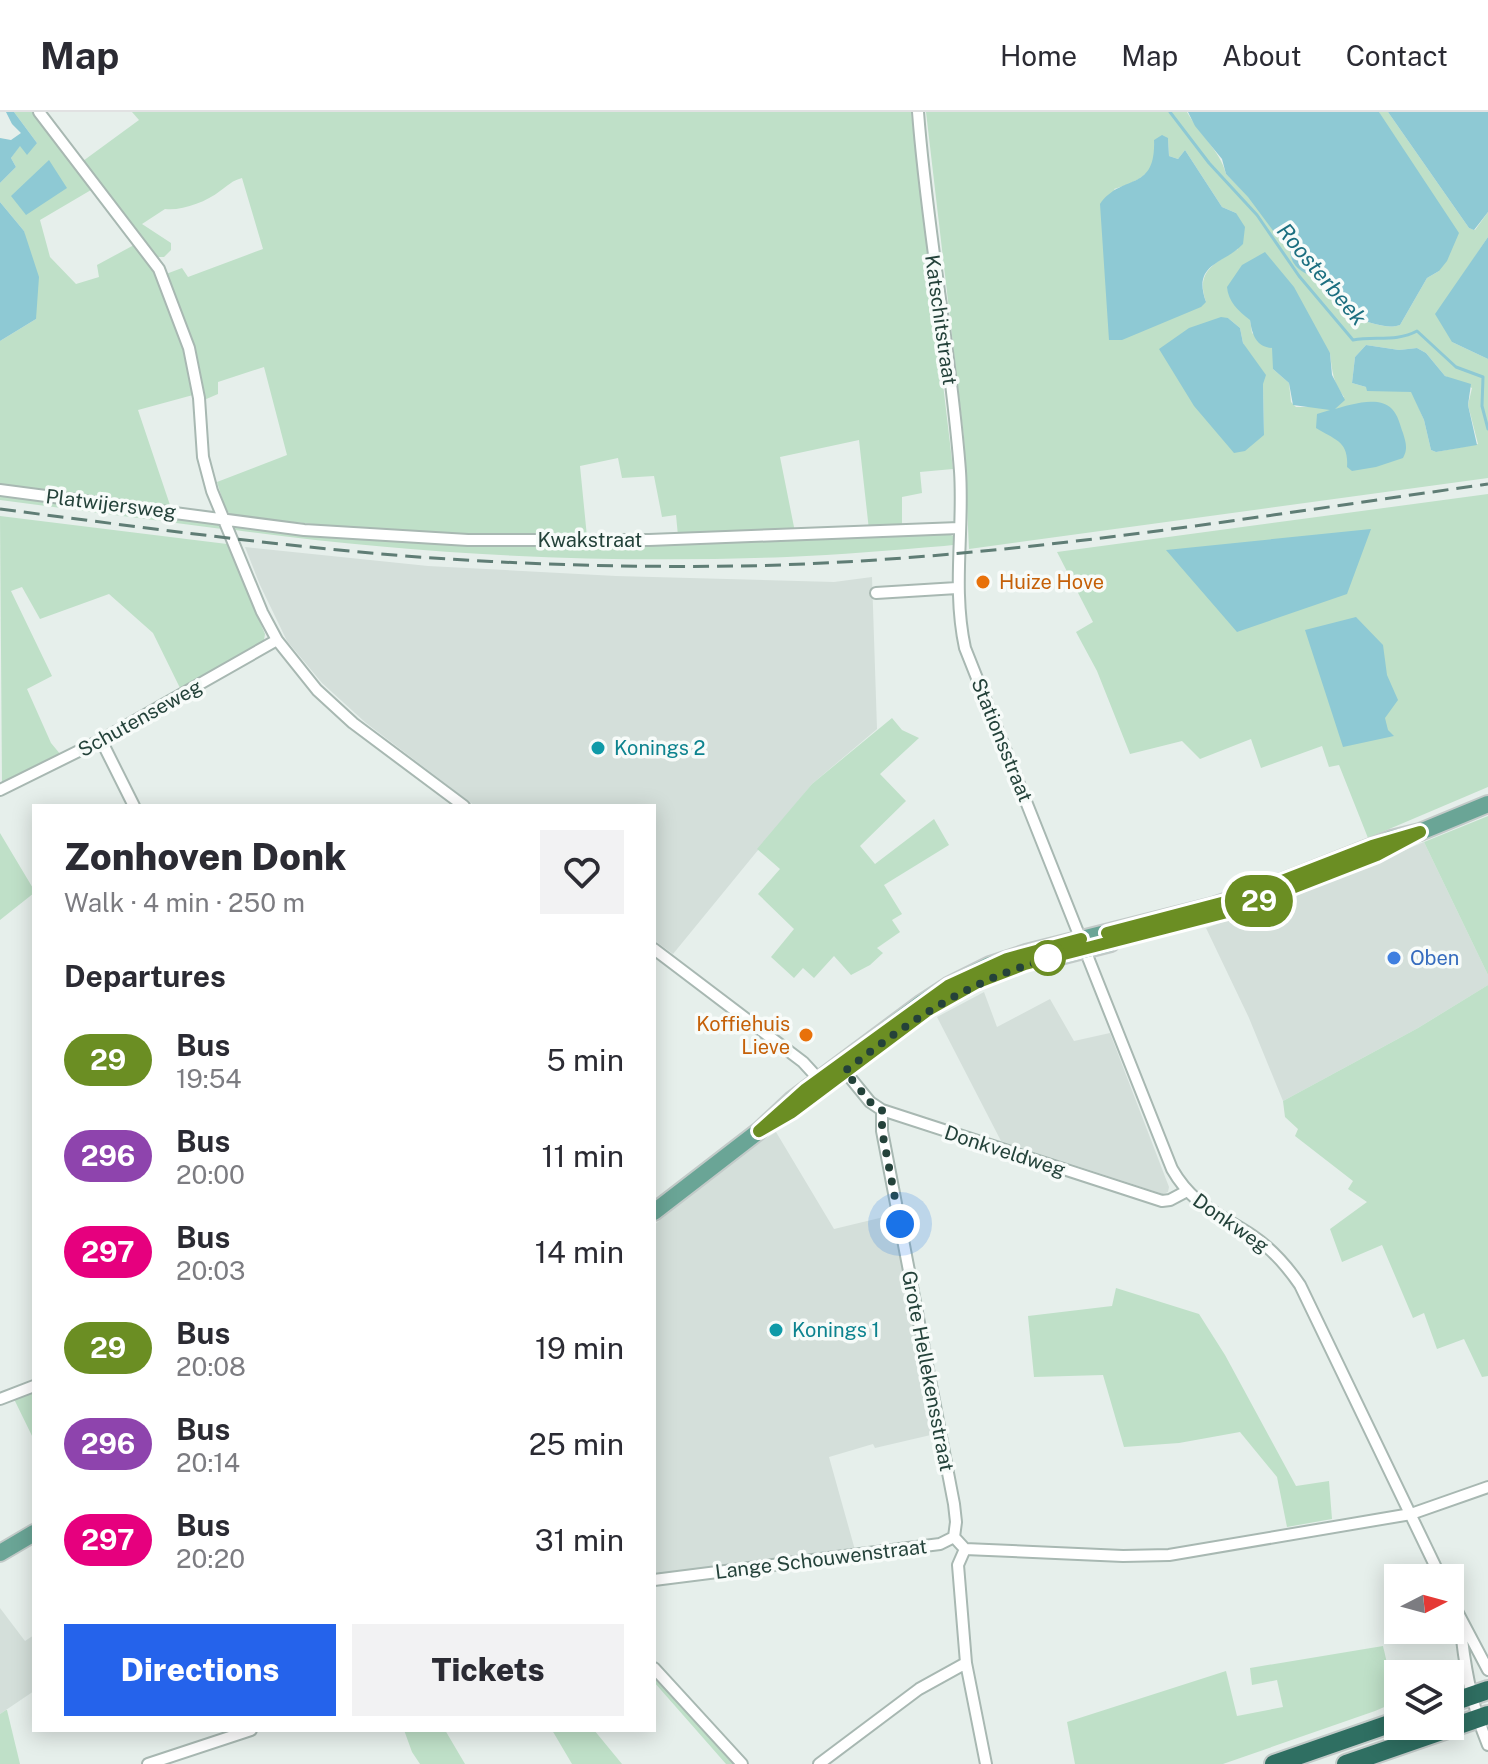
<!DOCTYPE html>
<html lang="en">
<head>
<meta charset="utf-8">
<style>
  body { margin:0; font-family:"Public Sans",sans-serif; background:#f2f2f3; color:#2b2b33; height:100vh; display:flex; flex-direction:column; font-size:30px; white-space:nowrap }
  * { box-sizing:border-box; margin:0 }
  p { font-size:26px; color:#7c7c81 }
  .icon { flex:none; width:44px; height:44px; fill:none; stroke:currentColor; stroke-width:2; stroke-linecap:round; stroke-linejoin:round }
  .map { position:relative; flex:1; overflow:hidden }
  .drawer { position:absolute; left:32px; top:692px; width:624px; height:928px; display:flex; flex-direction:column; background:#fff; border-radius:0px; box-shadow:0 4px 20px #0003 }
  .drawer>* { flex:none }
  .badge { padding:0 16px; border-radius:26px; font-size:28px; line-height:52px }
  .needle { width:52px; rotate:84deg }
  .fabs { position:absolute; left:1384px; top:1452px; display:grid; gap:16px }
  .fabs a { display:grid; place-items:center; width:80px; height:80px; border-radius:0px; background:#fff; box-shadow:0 4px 20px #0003; font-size:40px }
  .you { position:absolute; width:40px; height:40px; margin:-20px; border:6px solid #fff; border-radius:50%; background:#1a73e8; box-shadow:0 0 0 12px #1a73e833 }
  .map>.badge { position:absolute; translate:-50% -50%; box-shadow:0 0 0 4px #fff }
  h2 { padding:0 32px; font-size:30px; line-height:72px }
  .round { display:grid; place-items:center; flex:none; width:84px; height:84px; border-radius:0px; background:#f2f2f3 }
  .summary { display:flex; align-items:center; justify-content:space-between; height:136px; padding:0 32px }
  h1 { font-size:38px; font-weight:800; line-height:60px }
  .button { display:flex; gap:16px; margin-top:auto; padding:16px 32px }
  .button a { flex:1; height:92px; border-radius:0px; background:#2563eb; color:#fff; font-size:32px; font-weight:800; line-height:92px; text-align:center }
  .button a+a { background:#f2f2f3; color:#2b2b33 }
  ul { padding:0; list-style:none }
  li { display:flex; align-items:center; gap:24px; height:96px; padding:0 32px }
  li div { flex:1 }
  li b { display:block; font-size:30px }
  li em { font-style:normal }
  li .badge { min-width:88px; font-weight:700; text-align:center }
  header { display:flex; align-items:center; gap:48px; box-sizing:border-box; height:112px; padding:0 40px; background:#fff; border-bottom:2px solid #e1e1e2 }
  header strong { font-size:38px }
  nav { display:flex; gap:44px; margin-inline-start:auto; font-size:28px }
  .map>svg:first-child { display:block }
  .built { fill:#d4dfda }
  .green { fill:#bfe0c8; fill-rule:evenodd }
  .water { fill:#8ec9d4 }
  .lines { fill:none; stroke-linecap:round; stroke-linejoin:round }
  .stream { stroke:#8ec9d4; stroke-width:3 }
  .street-casing { stroke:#a8b8b2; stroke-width:14 }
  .primary-casing { stroke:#c2cac8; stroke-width:20 }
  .highway-casing { stroke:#c2cac8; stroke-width:22 }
  .street { stroke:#fff; stroke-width:10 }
  .primary { stroke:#6aa596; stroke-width:16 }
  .highway { stroke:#2f6f62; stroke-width:18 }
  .rail { stroke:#5f7d75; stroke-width:3; stroke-dasharray:16 8; stroke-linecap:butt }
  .line-casing { stroke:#fff; stroke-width:18 }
  .line { stroke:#6b8e23; stroke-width:12 }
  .walk { stroke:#24423a; stroke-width:8; stroke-dasharray:0 14.4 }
  .food-dot { fill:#e8710a; stroke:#f7fbf9; stroke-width:3 }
  .culture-dot { fill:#0f9aa8; stroke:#f7fbf9; stroke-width:3 }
  .stop-dot { fill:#fff; stroke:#6b8e23; stroke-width:4 }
  .shop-dot { fill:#3f7fe0; stroke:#f7fbf9; stroke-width:3 }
  .labels { text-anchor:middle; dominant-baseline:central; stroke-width:7; stroke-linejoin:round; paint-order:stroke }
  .street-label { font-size:20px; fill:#24423a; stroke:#f7fbf9 }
  .food-label { font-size:20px; fill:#c56008; stroke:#f7fbf9; text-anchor:start }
  .culture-label { font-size:20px; fill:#0d838f; stroke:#f7fbf9; text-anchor:start }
  .shop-label { font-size:20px; fill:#366cbe; stroke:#f7fbf9; text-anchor:start }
  .water-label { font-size:22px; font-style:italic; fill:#1c6f80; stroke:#f7fbf9 }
</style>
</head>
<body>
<header>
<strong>Map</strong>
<nav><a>Home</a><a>Map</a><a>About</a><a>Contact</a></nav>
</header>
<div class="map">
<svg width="1488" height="1652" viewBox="0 0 1488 1652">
  <rect width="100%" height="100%" fill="#e6efeb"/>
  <path class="built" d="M245 435 428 454 616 464 834 470 872 465 877 617 812 672 673 842 654 828V694H475L366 611 322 571 287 529 260 473Z
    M1424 730 1488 863V873L1418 916 1283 989 1249 906 1206 816 1296 784Z
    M984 880 997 915 1050 887 1074 929 1110 921 1169 1075 1168 1080 1163 1082 1001 1029 937 905Z
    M776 1020 834 1117 892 1103 935 1322 875 1336 873 1332 829 1345 855 1438 654 1464V1113L739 1044Z
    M0 1496 25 1529 34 1523V1579L0 1602Z"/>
  <path class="green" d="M14 0H33L91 78 40 108 50 145 76 172 99 165 97 153 134 133C140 140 148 148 154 157 176 194 184 241 193 283L138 298 171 396 0 372V229L36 207 24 119 0 90V71L16 55 11 46 20 33 37 31Z
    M132 0H911L953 357 920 360 922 381 902 385V416L869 418 859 328 780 345 795 420 678 424 676 403 662 405 654 364 622 366 618 346 580 354 587 425C467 424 350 419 231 402L226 399 217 370 287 343 264 255 218 270V282L204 288 192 234 166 162 182 156 188 165 263 137 242 66C231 69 229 73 220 79 206 90 182 99 165 97L142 112 171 131V138L164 145H158L83 49 139 8Z
    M926 0H1187C1199 22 1220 38 1226 62L1290 127 1292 148C1303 159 1311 162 1321 171 1343 189 1345 205 1375 212 1384 214 1390 216 1400 213L1427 166 1439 159 1379 0H1388L1469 116 1475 118 1488 100V125L1450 182 1452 230 1488 247V366L969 437 964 326ZM1168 26 1169 44 1178 47 1185 38 1222 95 1236 101 1238 137C1215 151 1195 159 1206 190L1114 77C1128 73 1150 65 1154 49 1156 43 1154 34 1154 28ZM1228 206 1240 216 1243 231 1263 272 1264 323ZM1250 208 1330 241C1332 258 1333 271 1344 285L1316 295H1296L1291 290 1289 271 1273 257V236L1252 221ZM1366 233 1399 238 1417 236 1426 241 1445 264 1472 276 1468 293 1478 332 1436 340 1431 338 1424 308 1412 280 1366 275 1352 271 1355 245Z
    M0 380 217 409 222 417 0 388Z
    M1488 382V675L1368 726 1339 653 1329 655 1322 634 1261 656 1251 627 1200 647 1182 629 1130 642 1097 559 1076 520 1093 510 1057 440Z
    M0 404 227 432 265 522 264 528 239 544 180 576 153 521 109 482 40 507 22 475 11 479 52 564 27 577 51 631 61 643 2 672Z
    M234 413 466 431 535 434 948 422 953 424V433L944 434C892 438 839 443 787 445 603 452 417 443 235 418Z
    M892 606 902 618 919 626 880 662 906 689 860 734 875 752 934 707 949 733 884 773 902 802 892 808 900 820 877 836 883 841 870 853 851 863 834 844 814 866 803 856 794 866 771 845 794 817 758 782 780 757 757 737 812 672Z
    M1488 704V863L1424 730Z
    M0 721 34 778V781L0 808Z
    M1488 873V1264L1482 1265 1464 1227 1437 1237 1424 1201 1413 1206 1382 1133 1342 1150 1330 1117 1367 1090 1348 1077 1353 1069 1295 1024 1298 1017 1285 1005 1283 989 1418 916Z
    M1116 1176 1199 1202 1225 1243 1296 1374 1329 1369 1332 1407 1287 1415 1277 1365 1240 1320 1179 1331 1124 1335 1103 1263 1034 1265 1028 1204 1112 1194Z
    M34 1279V1328L14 1287Z
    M1383 1534 1396 1590 1375 1599 1223 1652H1075L1067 1610 1226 1559 1237 1604 1283 1595 1277 1568 1252 1573 1250 1556Z
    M654 1563 735 1652H726L654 1570Z
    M6 1598H7L20 1652H0V1602Z
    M404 1618H445L465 1652H420L412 1640Z
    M552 1618H594L622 1652H572Z"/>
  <path class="water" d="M6 0H14L37 31 27 43 20 34 11 46 16 55 0 71V26L11 28 21 21 12 12Z
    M1188 0H1379L1459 121 1447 149 1439 159 1427 166 1400 213C1390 216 1385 214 1375 212 1340 204 1343 184 1318 168 1308 162 1299 160 1293 150 1288 141 1292 130 1286 121L1274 120 1248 85 1226 62 1222 47 1195 14Z
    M1388 0H1488V100L1474 118 1469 116Z
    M1162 23 1168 26 1169 44 1178 47 1185 38 1222 95 1236 101 1245 115 1243 132C1223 153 1192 151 1206 190L1201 195 1122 228H1109L1100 92C1122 61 1156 81 1154 28Z
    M49 48 67 76 26 103 11 84Z
    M0 90 24 119 39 165 36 207 0 229Z
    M1488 125V247L1452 230 1435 202Z
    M1265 140 1294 175 1330 241 1332 263 1345 288 1335 297C1350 293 1378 283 1392 297 1398 303 1400 313 1403 321 1406 331 1408 337 1403 346L1376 355 1352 359 1347 355C1349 329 1335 328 1316 316L1317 302 1330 298 1293 293 1289 271 1273 257 1272 236C1256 235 1252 222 1250 208 1238 199 1228 189 1227 175L1242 153Z
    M1221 205 1228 206 1240 216 1243 231 1266 263 1263 272 1264 323 1245 339 1234 341 1194 294 1159 237 1189 216Z
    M1366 233 1399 238 1417 236 1426 241 1445 264 1471 272 1468 293 1477 333 1436 340 1431 338 1424 308 1411 280 1367 279 1366 275 1352 271 1355 245Z
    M1371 417 1347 482 1237 520 1166 438Z
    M1356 505 1383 533 1387 563 1398 588 1385 606 1388 618 1394 624 1343 635 1305 518Z"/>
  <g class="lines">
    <path class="stream" d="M1170 0 1209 51 1257 103 1299 164 1353 228C1375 224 1397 230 1417 219L1456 255 1483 265 1482 294 1488 317"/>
    <defs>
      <path id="street" d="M39 0 159 157 189 236 199 286 203 345 212 379 262 500 277 528 317 578 353 611 464 694
        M918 0C927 120 951 239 960 359 964 418 952 476 965 536L1172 1057C1193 1094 1220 1102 1253 1124 1272 1137 1287 1154 1300 1173L1441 1466
        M0 378 304 418 468 428H649L959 416
        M876 481 957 476
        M101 628 134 694
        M0 678 101 628 277 528
        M654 837 803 950 825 974
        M839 952 870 990 882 998 1162 1089 1170 1088 1187 1079
        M882 998V1019L954 1392 956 1410 954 1425
        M0 1287 34 1274
        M965 1437 958 1453 966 1551 986 1652
        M654 1468 940 1432 954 1425 965 1437 1123 1444 1169 1443 1411 1402 1488 1375
        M1450 1486 1488 1558
        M1460 1508C1464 1552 1471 1592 1488 1633
        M654 1556 742 1652
        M148 1652 251 1618
        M819 1652 919 1577 966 1551"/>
      <path id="primary" d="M1056 845 1111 831
        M654 1100 759 1019 792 988 922 891 948 874 990 853 1026 841 1213 794 1264 777 1391 727 1420 720 1488 692
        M0 1441 34 1421"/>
      <path id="highway" d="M1450 1591 1488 1578
        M1274 1652 1398 1609
        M1346 1652 1488 1603"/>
    </defs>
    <use href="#street" class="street-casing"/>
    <use href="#primary" class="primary-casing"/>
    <use href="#highway" class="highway-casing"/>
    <use href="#street" class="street"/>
    <use href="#primary" class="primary"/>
    <use href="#highway" class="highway"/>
    <path class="rail" d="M0 397C109 411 219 426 328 437 465 451 604 456 741 454 992 449 1240 407 1488 372"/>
  </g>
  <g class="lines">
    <defs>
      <path id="line" d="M1081 827 1007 847 948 874 806 977 759 1019 792 1000 928 898 976 871 1025 852 1235 798 1377 743 1420 720 1372 734 1233 788 1107 821"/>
    </defs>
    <use href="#line" class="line-casing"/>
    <use href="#line" class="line"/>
    <path class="walk" d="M900 1112 882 1019V998L870 990 845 959C912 907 972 866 1055 845L1048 846"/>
  </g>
  <g class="food-dot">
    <circle cx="983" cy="470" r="8"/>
    <circle cx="806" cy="923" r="8"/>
  </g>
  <g class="culture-dot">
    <circle cx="598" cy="636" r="8"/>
    <circle cx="776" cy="1218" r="8"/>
  </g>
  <circle class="stop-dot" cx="1048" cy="846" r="16"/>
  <circle class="shop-dot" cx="1394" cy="846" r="8"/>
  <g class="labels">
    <g class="street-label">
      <text transform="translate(941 208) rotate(82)">Katschitstraat</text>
      <text transform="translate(111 392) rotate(7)">Platwijersweg</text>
      <text x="590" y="428">Kwakstraat</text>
      <text transform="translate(140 606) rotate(-29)">Schutenseweg</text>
      <text transform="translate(1002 628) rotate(68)">Stationsstraat</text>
      <text transform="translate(1005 1039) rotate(18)">Donkveldweg</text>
      <text transform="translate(1231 1111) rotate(35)">Donkweg</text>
      <text transform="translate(928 1259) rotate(79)">Grote Hellekensstraat</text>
      <text transform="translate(821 1447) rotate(-7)">Lange Schouwenstraat</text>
    </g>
    <g class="food-label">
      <text x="999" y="470">Huize Hove</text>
      <text x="790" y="912" text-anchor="end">Koffiehuis<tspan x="790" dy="23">Lieve</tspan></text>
    </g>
    <g class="culture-label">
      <text x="614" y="636">Konings 2</text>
      <text x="792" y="1218">Konings 1</text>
    </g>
    <g class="shop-label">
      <text x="1410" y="846">Oben</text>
    </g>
    <g class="water-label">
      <text transform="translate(1322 162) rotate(50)">Roosterbeek</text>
    </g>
  </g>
</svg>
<div class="fabs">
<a><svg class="needle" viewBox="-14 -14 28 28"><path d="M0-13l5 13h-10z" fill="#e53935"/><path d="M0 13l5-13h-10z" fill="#7c7c81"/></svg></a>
<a><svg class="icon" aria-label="layers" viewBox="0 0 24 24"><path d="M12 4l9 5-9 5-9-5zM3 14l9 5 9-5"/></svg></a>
</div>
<div class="you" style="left:900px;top:1112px"></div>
<b class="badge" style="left:1259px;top:789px;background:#6b8e23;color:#fff">29</b>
<section class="drawer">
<div class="summary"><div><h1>Zonhoven Donk</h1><p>Walk · 4 min · 250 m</p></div><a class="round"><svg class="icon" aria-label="heart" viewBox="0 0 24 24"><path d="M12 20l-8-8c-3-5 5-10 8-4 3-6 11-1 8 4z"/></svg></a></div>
<h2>Departures</h2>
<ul>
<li><span class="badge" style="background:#6b8e23;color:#fff">29</span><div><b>Bus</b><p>19:54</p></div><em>5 min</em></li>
<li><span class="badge" style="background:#8e44ad;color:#fff">296</span><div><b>Bus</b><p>20:00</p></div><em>11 min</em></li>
<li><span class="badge" style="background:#e6007e;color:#fff">297</span><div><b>Bus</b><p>20:03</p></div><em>14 min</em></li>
<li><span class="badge" style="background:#6b8e23;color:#fff">29</span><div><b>Bus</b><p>20:08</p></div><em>19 min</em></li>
<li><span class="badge" style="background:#8e44ad;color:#fff">296</span><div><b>Bus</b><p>20:14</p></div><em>25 min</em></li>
<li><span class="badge" style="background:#e6007e;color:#fff">297</span><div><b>Bus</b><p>20:20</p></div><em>31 min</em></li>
</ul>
<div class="button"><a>Directions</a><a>Tickets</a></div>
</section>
</div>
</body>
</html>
